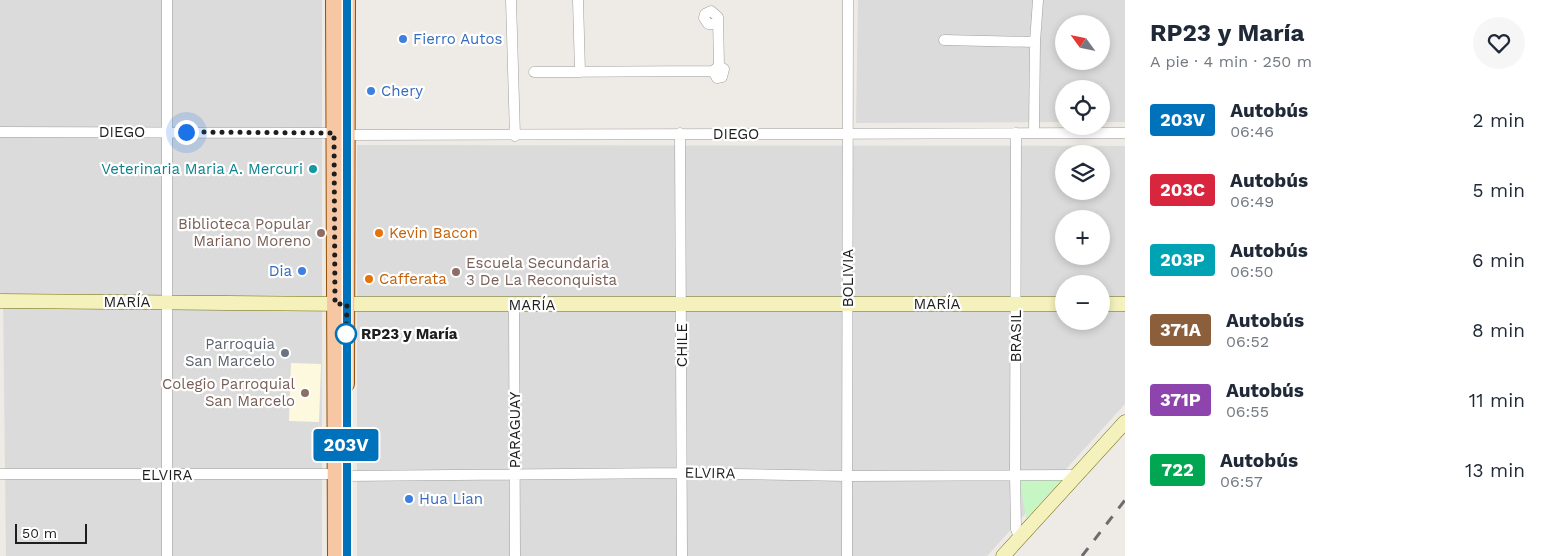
<!DOCTYPE html>
<html lang="es">
<head>
<meta charset="utf-8">
<style>
  body { margin:0; font-family:"Work Sans",sans-serif; background:#f6f6f7; color:#1f2937; height:100vh; display:flex; flex-direction:column; font-size:19px; white-space:nowrap }
  * { box-sizing:border-box; margin:0 }
  p { font-size:16px; color:#747a83 }
  .icon { flex:none; width:28px; height:28px; fill:none; stroke:currentColor; stroke-width:2; stroke-linecap:round; stroke-linejoin:round }
  .map { position:relative; flex:1; overflow:hidden }
  .details { display:flex; flex-direction:column; background:#fff; width:425px }
  .details>* { flex:none }
  .badge { padding:0 10px; border-radius:4px; font-size:18px; line-height:32px }
  .needle { width:32px; rotate:303deg }
  .fabs { position:absolute; left:1055px; top:15px; display:grid; gap:10px }
  .fabs a { display:grid; place-items:center; width:55px; height:55px; border-radius:50%; background:#fff; box-shadow:0 2px 8px #0003; font-size:25px }
  .scale { position:absolute; left:15px; bottom:12px; width:72px; box-sizing:border-box; padding-left:5px; border:2px solid #1e1e1e; border-top:0; font-size:14px; line-height:18px; white-space:nowrap; color:#1e1e1e; -webkit-text-stroke:4px #fff; paint-order:stroke }
  .you { position:absolute; width:25px; height:25px; margin:-12px; border:4px solid #fff; border-radius:50%; background:#1a73e8; box-shadow:0 0 0 8px #1a73e833 }
  .map>.badge { position:absolute; translate:-50% -50%; box-shadow:0 0 0 2px #fff }
  .round { display:grid; place-items:center; flex:none; width:52px; height:52px; border-radius:26px; background:#f6f6f7 }
  .summary { display:flex; align-items:center; justify-content:space-between; height:85px; padding:0 25px }
  h1 { font-size:24px; font-weight:700; line-height:38px }
  ul { padding:0; list-style:none }
  li { display:flex; align-items:center; gap:15px; height:70px; padding:0 25px }
  li div { flex:1 }
  li b { display:block; font-size:19px }
  li em { font-style:normal }
  li .badge { min-width:55px; font-weight:700; text-align:center }
  main { display:flex; flex:1; min-height:0 }
  .map>svg:first-child { display:block }
  .residential { fill:#dcdbdb; fill-rule:evenodd }
  .education { fill:#fdf9df }
  .park { fill:#c6f6c4 }
  .lines { fill:none; stroke-linecap:round; stroke-linejoin:round }
  .street-casing { stroke:#9f9f9f; stroke-width:11 }
  .secondary-casing { stroke:#6e6d0c; stroke-width:15 }
  .primary-casing { stroke:#8f5209; stroke-width:18 }
  .street { stroke:#fff; stroke-width:10 }
  .secondary { stroke:#f5f1bc; stroke-width:14 }
  .primary { stroke:#f6c7a2; stroke-width:16 }
  .rail { stroke:#6c6c6c; stroke-width:3; stroke-dasharray:10 10; stroke-linecap:butt }
  .line-casing { stroke:#fff; stroke-width:11 }
  .line { stroke:#0072bc; stroke-width:8 }
  .walk { stroke:#1e1e1e; stroke-width:5; stroke-dasharray:0 9 }
  .shop-dot { fill:#3f7fe0; stroke:#fff; stroke-width:2 }
  .culture-dot { fill:#0f9aa8; stroke:#fff; stroke-width:2 }
  .education-dot { fill:#8d6e63; stroke:#fff; stroke-width:2 }
  .food-dot { fill:#e8710a; stroke:#fff; stroke-width:2 }
  .stop-dot { fill:#fff; stroke:#0072bc; stroke-width:2.5 }
  .worship-dot { fill:#6b7280; stroke:#fff; stroke-width:2 }
  .labels { text-anchor:middle; dominant-baseline:central; stroke-width:4.5; stroke-linejoin:round; paint-order:stroke }
  .shop-label { font-size:15px; fill:#366cbe; stroke:#fff; text-anchor:start }
  .street-label { font-size:15px; fill:#1e1e1e; stroke:#fff }
  .culture-label { font-size:15px; fill:#0d838f; stroke:#fff; text-anchor:end }
  .education-label { font-size:15px; fill:#785e54; stroke:#fff; text-anchor:end }
  .food-label { font-size:15px; fill:#c56008; stroke:#fff; text-anchor:start }
  .stop-label { font-size:15px; font-weight:bold; fill:#1e1e1e; stroke:#fff; text-anchor:start }
  .worship-label { font-size:15px; fill:#5b616d; stroke:#fff; text-anchor:end }
</style>
</head>
<body>
<main>
<div class="map">
<svg width="1125" height="556" viewBox="0 0 1125 556">
  <rect width="100%" height="100%" fill="#eeeae5"/>
  <path class="residential" d="M0 0H322V556H6L3 293H0Z
    M858 0H1125V122H1101V89H1064V122L856 123ZM1064 24H1101V61H1064Z
    M357 145 1125 146V404L987 556H357ZM1064 154H1101V191H1064ZM1064 219H1101V256H1064ZM1064 284H1101V321H1064Z"/>
  <path class="education" d="M291 363 321 364 319 422 289 421Z"/>
  <path class="park" d="M1019 477 1063 479 1026 518Z"/>
  <g class="lines">
    <defs>
      <path id="street" d="M167 0V556
        M511 0 515 136
        M578 0 580 72
        M944 40 1035 42
        M713 71 717 78 722 77 724 69 719 66
        M534 72 713 71 719 66 718 17 711 11 705 14 704 18 708 24H717
        M0 132 334 133
        M680 133 682 556
        M1016 133 1015 474 1016 529 1019 538
        M1034 133 1035 42 1038 0
        M347 135 1125 133
        M514 305 515 556
        M0 474H335
        M346 476 681 473 848 476 1075 475
        M847 556 848 0"/>
      <path id="secondary" d="M0 301 347 304H1064
        M1101 304H1125
        M1003 556 1125 422"/>
      <path id="primary" d="M334 0 336 556
        M346 384 347 0"/>
    </defs>
    <use href="#street" class="street-casing"/>
    <use href="#secondary" class="secondary-casing"/>
    <use href="#primary" class="primary-casing"/>
    <use href="#street" class="street"/>
    <use href="#secondary" class="secondary"/>
    <use href="#primary" class="primary"/>
    <path class="rail" d="M1082 556 1125 500"/>
  </g>
  <g class="lines">
    <defs>
      <path id="line" d="M347 556V0"/>
    </defs>
    <use href="#line" class="line-casing"/>
    <use href="#line" class="line"/>
    <path class="walk" d="M186 132 334 133 335 304H347L346 334"/>
  </g>
  <g class="shop-dot">
    <circle cx="403" cy="39" r="5"/>
    <circle cx="371" cy="91" r="5"/>
    <circle cx="302" cy="271" r="5"/>
    <circle cx="409" cy="499" r="5"/>
  </g>
  <circle class="culture-dot" cx="313" cy="169" r="5"/>
  <g class="education-dot">
    <circle cx="321" cy="233" r="5"/>
    <circle cx="456" cy="272" r="5"/>
    <circle cx="305" cy="393" r="5"/>
  </g>
  <g class="food-dot">
    <circle cx="379" cy="233" r="5"/>
    <circle cx="369" cy="279" r="5"/>
  </g>
  <circle class="stop-dot" cx="346" cy="334" r="10"/>
  <circle class="worship-dot" cx="285" cy="353" r="5"/>
  <g class="labels">
    <g class="shop-label">
      <text x="413" y="39">Fierro Autos</text>
      <text x="381" y="91">Chery</text>
      <text x="292" y="271" text-anchor="end">Dia</text>
      <text x="419" y="499">Hua Lian</text>
    </g>
    <g class="street-label">
      <text x="122" y="132">DIEGO</text>
      <text x="736" y="134">DIEGO</text>
      <text transform="translate(848 278) rotate(-90)">BOLIVIA</text>
      <text x="127" y="302">MARÍA</text>
      <text x="937" y="304">MARÍA</text>
      <text x="532" y="305">MARÍA</text>
      <text transform="translate(1016 336) rotate(-90)">BRASIL</text>
      <text transform="translate(682 345) rotate(-90)">CHILE</text>
      <text transform="translate(515 430) rotate(-90)">PARAGUAY</text>
      <text transform="translate(710 473) rotate(1)">ELVIRA</text>
      <text x="167" y="475">ELVIRA</text>
    </g>
    <g class="culture-label">
      <text x="303" y="169">Veterinaria Maria A. Mercuri</text>
    </g>
    <g class="education-label">
      <text x="311" y="224">Biblioteca Popular<tspan x="311" dy="17">Mariano Moreno</tspan></text>
      <text x="466" y="263" text-anchor="start">Escuela Secundaria<tspan x="466" dy="17">3 De La Reconquista</tspan></text>
      <text x="295" y="384">Colegio Parroquial<tspan x="295" dy="17">San Marcelo</tspan></text>
    </g>
    <g class="food-label">
      <text x="389" y="233">Kevin Bacon</text>
      <text x="379" y="279">Cafferata</text>
    </g>
    <g class="stop-label">
      <text x="361" y="334">RP23 y María</text>
    </g>
    <g class="worship-label">
      <text x="275" y="344">Parroquia<tspan x="275" dy="17">San Marcelo</tspan></text>
    </g>
  </g>
</svg>
<div class="fabs">
<a><svg class="needle" viewBox="-14 -14 28 28"><path d="M0-13l5 13h-10z" fill="#e53935"/><path d="M0 13l5-13h-10z" fill="#747a83"/></svg></a>
<a><svg class="icon" aria-label="locate" viewBox="0 0 24 24"><circle cx="12" cy="12" r="6"/><path d="M12 2v4M12 18v4M2 12h4M18 12h4"/></svg></a>
<a><svg class="icon" aria-label="layers" viewBox="0 0 24 24"><path d="M12 4l9 5-9 5-9-5zM3 14l9 5 9-5"/></svg></a>
<a>+</a>
<a>−</a>
</div>
<div class="scale">50 m</div>
<div class="you" style="left:186px;top:132px"></div>
<b class="badge" style="left:346px;top:445px;background:#0072bc;color:#fff">203V</b>
</div>
<section class="details">
<div class="summary"><div><h1>RP23 y María</h1><p>A pie · 4 min · 250 m</p></div><a class="round"><svg class="icon" aria-label="heart" viewBox="0 0 24 24"><path d="M12 20l-8-8c-3-5 5-10 8-4 3-6 11-1 8 4z"/></svg></a></div>
<ul>
<li><span class="badge" style="background:#0072bc;color:#fff">203V</span><div><b>Autobús</b><p>06:46</p></div><em>2 min</em></li>
<li><span class="badge" style="background:#d7263d;color:#fff">203C</span><div><b>Autobús</b><p>06:49</p></div><em>5 min</em></li>
<li><span class="badge" style="background:#00a3b4;color:#fff">203P</span><div><b>Autobús</b><p>06:50</p></div><em>6 min</em></li>
<li><span class="badge" style="background:#8b5e3c;color:#fff">371A</span><div><b>Autobús</b><p>06:52</p></div><em>8 min</em></li>
<li><span class="badge" style="background:#8e44ad;color:#fff">371P</span><div><b>Autobús</b><p>06:55</p></div><em>11 min</em></li>
<li><span class="badge" style="background:#00a651;color:#fff">722</span><div><b>Autobús</b><p>06:57</p></div><em>13 min</em></li>
</ul>
</section>
</main>
</body>
</html>
